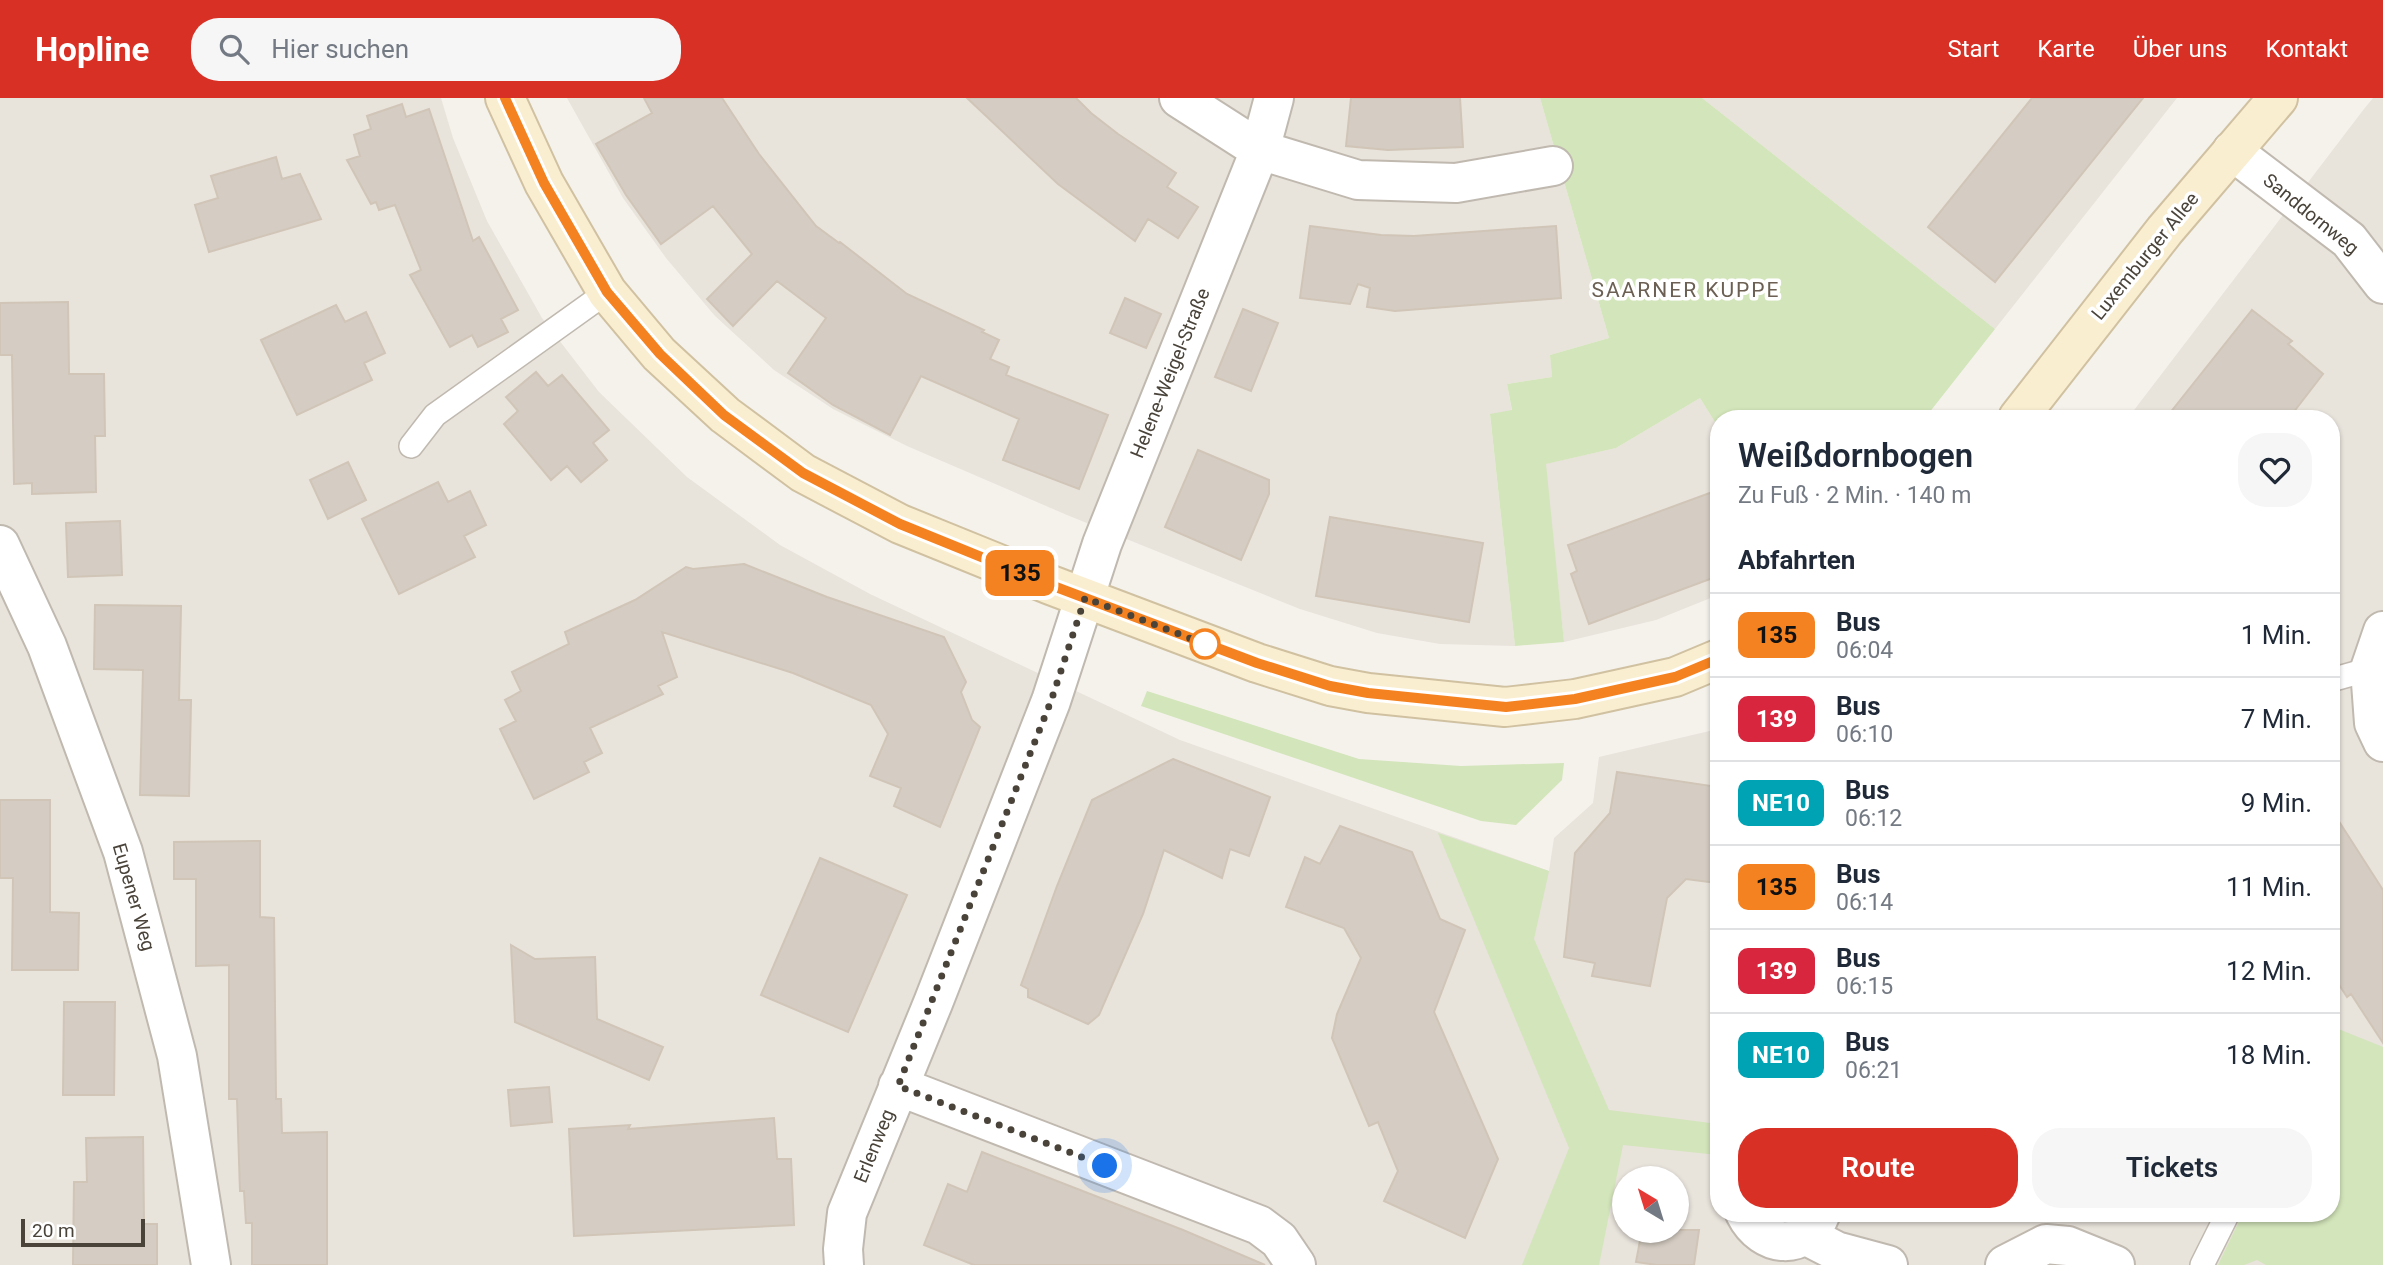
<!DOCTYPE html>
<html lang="de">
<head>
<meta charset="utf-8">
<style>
  body { margin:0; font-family:Roboto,sans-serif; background:#f6f6f7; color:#1f2937; height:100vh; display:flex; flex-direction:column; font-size:26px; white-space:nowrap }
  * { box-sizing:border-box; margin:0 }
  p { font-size:23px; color:#747a83 }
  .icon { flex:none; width:38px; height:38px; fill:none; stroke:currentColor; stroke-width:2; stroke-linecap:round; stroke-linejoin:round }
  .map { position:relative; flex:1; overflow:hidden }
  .details { position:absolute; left:1710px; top:312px; width:630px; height:812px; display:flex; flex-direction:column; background:#fff; border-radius:28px; box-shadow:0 2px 5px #0004 }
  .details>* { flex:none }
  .badge { padding:0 14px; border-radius:10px; font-size:24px; line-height:46px }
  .needle { width:46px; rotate:322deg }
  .buttons { position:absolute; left:1612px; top:1068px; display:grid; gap:14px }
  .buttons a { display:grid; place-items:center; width:77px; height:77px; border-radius:50%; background:#fff; box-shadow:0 2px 5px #0004; font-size:35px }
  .scale { position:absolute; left:21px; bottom:18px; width:124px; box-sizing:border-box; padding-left:7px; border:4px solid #49433a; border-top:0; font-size:19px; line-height:24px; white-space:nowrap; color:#49433a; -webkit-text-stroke:5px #fff; paint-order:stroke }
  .you { position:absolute; width:35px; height:35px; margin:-18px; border:5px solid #fff; border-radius:50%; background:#1a73e8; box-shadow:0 0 0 10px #1a73e833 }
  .map>.badge { position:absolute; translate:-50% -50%; box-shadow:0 0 0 4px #fff }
  h2 { padding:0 28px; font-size:26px; line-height:63px }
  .round { display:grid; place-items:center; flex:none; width:74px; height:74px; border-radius:28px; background:#f6f6f7 }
  .summary { display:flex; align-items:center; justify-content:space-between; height:119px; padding:0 28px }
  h1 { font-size:33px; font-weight:600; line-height:52px }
  .primary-button { display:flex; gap:14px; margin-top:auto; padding:14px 28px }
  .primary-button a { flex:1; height:80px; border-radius:28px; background:#d93025; color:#fff; font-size:28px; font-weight:600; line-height:80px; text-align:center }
  .primary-button a+a { background:#f6f6f7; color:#1f2937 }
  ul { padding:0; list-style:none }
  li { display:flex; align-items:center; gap:21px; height:84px; padding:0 28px; border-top:2px solid #e0e1e3 }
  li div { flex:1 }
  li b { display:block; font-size:26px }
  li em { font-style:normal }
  li .badge { min-width:77px; font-weight:700; text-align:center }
  header { display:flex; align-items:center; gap:42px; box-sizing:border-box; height:98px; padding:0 35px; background:#d93025; color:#fff }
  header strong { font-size:33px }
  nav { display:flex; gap:38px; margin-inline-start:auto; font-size:24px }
  .search { width:490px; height:63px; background:#f6f6f7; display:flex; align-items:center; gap:18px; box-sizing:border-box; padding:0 24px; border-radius:28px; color:#747a83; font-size:26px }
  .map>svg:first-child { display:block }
  .residential { fill:#e8e3db; fill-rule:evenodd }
  .green { fill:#d3e5ba }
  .building { fill:#d5cdc3; stroke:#d0c5b7; stroke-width:2 }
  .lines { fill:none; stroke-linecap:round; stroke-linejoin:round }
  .lane-casing { stroke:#c0b9b0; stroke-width:26 }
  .street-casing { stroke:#c0b9b0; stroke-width:42 }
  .secondary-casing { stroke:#d0c1a1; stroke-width:42 }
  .lane { stroke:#fff; stroke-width:23 }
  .street { stroke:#fff; stroke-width:38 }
  .secondary { stroke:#faeed1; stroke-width:38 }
  .line-casing { stroke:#fff; stroke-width:16 }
  .line { stroke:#f58220; stroke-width:10 }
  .walk { stroke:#49433a; stroke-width:7; stroke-dasharray:0 12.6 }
  .stop-dot { fill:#fff; stroke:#f58220; stroke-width:3.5 }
  .labels { text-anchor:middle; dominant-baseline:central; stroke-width:7; stroke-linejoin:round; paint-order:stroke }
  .street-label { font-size:19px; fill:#49433a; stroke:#fff }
  .neighbourhood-label { font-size:21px; letter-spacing:2px; fill:#6b6053; stroke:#fff }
</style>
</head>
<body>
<header>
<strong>Hopline</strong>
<div class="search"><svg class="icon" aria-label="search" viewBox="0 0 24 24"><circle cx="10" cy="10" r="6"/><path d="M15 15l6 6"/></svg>Hier suchen</div>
<nav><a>Start</a><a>Karte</a><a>Über uns</a><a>Kontakt</a></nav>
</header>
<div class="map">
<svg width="2383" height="1167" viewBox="0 0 2383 1167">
  <rect width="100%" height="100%" fill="#f5f2ec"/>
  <path class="residential" d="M0 0H441L453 40 487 123 542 220 599 294 687 379 780 447 870 496 1180 642 1549 773 1554 740 1593 705 1599 659 1718 631V1115H2331V320H2128L2364 11 2373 0H2383V1167H0ZM1624 1080H1676V1132H1624Z
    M567 0H1540L1609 240 1550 257 1552 279 1507 286 1512 313 1490 317 1515 548 1440 546 1377 535 1300 511 1067 417 907 348 833 311 774 272 715 218 666 160 623 100Z
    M1702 0H2177L1995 231Z
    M1700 300 1718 329V497L1656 522 1564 544 1545 366 1616 350Z"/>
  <path class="green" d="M1540 0H1702L1995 231 1925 320H1718V329L1700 300 1616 350 1546 366 1564 544 1515 548 1490 316 1512 312 1507 286 1552 279 1550 257 1609 240Z
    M1147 593 1359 661 1461 668 1564 665 1562 682 1516 727 1481 723 1141 608Z
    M1438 735 1549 773 1534 841 1609 1012 1718 1026V1057L1623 1047 1599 1167H1522L1569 1050Z
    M2331 928 2383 949V1167H2266L2257 1162 2244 1167H2218L2243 1115H2331Z"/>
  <path class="building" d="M644 0H722L759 56 816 128 839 145 840 144 907 196 984 232 982 234 999 242 990 261 1009 269 1006 277 1108 317 1079 391 1003 362 1019 321 921 278 890 337 833 307 788 275 826 220 777 183 733 228 707 201 752 156 713 108 661 146 626 97 596 46 652 15Z
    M967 0H1076L1091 15 1118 36 1176 75 1167 89 1198 109 1178 140 1148 121 1135 143 1058 86Z
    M1351 0H1460L1463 49 1388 52 1346 48Z
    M2032 0H2143L1995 184 1928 129Z
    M402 6 406 19 429 11 473 143 479 139 518 212 501 221 508 234 478 249 472 237 450 249 410 177 421 172 395 107 379 112 376 104 371 106 347 62 360 58 354 37 371 31 367 18Z
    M276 59 282 81 300 76 321 121 209 154 195 107 218 100 211 78Z
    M1310 128 1381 137 1414 138 1556 128 1561 200 1395 213 1367 209 1370 190 1358 186 1350 206 1300 200Z
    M1125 200 1161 216 1146 250 1110 235Z
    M68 204 69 276H104L105 338H95L96 394 32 396V385L14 386 12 257H0V205Z
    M336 207 345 224 366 214 385 255 364 265 372 282 297 317 261 242Z
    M1243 211 1278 225 1251 293 1215 279Z
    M2252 212 2292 243 2288 246 2323 276 2289 320H2166Z
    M536 274 548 288 562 277 609 332 593 345 607 362 581 384 567 368 551 382 504 326 518 313 506 299Z
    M1198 352 1269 382V396L1241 462 1165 429Z
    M348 364 366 402 328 421 310 382Z
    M438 384 448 404 470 393 486 427 464 438 475 459 399 496 362 421Z
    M1718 392V478L1589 526 1571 476 1577 473 1568 447Z
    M1330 419 1483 445 1469 524 1316 498Z
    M120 423 122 477 68 479 66 425Z
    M744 466 827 499 944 539 966 584 961 594 972 622 980 629 940 729 894 708 901 690 870 678 888 636 871 607 793 575 662 534 677 579 658 588 663 596 590 630 602 655 584 664 589 674 534 701 500 631 516 623 505 602 521 593 512 574 569 546 565 534 635 502 686 469 693 471Z
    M95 507 181 508 179 602H191L189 698 140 697 143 572 94 571Z
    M1173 661 1270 699 1249 758 1230 751 1222 780 1164 752 1143 816 1099 917 1088 926 1028 899V891L1021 887 1057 788 1092 702Z
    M1617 674 1718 689V785L1686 781 1667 800 1650 888 1592 878 1595 865 1564 859 1575 755 1610 715Z
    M0 702H50V814L79 815 78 872H12L13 780H0Z
    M2331 711 2383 792V945L2351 896 2347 899 2331 874Z
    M1340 728 1412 754 1440 821 1465 832 1434 914 1498 1061 1465 1140 1384 1103 1398 1073 1378 1024 1369 1028 1332 940 1337 916 1361 860 1344 830 1286 809 1305 759 1320 766Z
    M260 743V819L274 820 276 1001H281L282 1035 327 1034V1167H252V1125H246L244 1093H240L237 1001H229V867L196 868V781H174V744Z
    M820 760 907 797 848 934 761 897Z
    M511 847 535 861 595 859 597 921 663 949 649 982 515 924Z
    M64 904H115L114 997H63Z
    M549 989 552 1024 511 1028 508 992Z
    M774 1020 777 1061H791L794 1127 574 1138 569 1031 630 1027 628 1031Z
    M143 1039 144 1126H157V1167H73L74 1084H87L86 1040Z
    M982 1054 1183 1132 1265 1167H974L924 1147 948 1086 967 1094Z
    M1642 1132H1699L1694 1167H1657L1636 1164Z"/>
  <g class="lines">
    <defs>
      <path id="lane" d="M411 348 435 317 607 194
        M2331 582 2370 571
        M2202 1167 2228 1115"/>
      <path id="street" d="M1179 0 1260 52 1358 82 1456 85 1553 68
        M2232 53 2349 142 2383 186
        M0 447 47 548 123 754 177 958 211 1167
        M2383 533 2370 571 2374 625 2383 644
        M898 988 1259 1127 1279 1142 1296 1167
        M1745 1115C1763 1151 1806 1154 1821 1115
        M1805 1137 1836 1153 1888 1167
        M844 1167 843 1151 847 1115 933 905 1051 603 1102 446 1260 52 1274 0
        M2005 1167 2046 1146 2068 1148 2115 1167"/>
      <path id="secondary" d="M505 0 544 85 607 194 659 256 725 317 803 375 900 426 1048 486 1257 565 1330 588 1368 595 1505 609 1575 601 1675 579 1718 561
        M2018 320 2165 132 2278 0"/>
    </defs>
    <use href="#lane" class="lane-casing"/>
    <use href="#street" class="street-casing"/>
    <use href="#secondary" class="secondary-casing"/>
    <use href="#lane" class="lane"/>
    <use href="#street" class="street"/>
    <use href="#secondary" class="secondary"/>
  </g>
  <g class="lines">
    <defs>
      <path id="line" d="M505 0 544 85 607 194 660 256 724 317 803 375 900 426 1048 486 1257 565 1330 588 1368 595 1506 609 1575 601 1675 579 1718 561"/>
    </defs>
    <use href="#line" class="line-casing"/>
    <use href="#line" class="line"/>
    <path class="walk" d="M1105 1068 898 988 1051 603 1085 500 1205 546"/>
  </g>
  <circle class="stop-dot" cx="1205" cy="546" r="14"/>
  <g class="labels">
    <g class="street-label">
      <text transform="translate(2311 116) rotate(39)">Sanddornweg</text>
      <text transform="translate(2145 158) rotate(-51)">Luxemburger Allee</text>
      <text transform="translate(1170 275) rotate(-68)">Helene-Weigel-Straße</text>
      <text transform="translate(134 799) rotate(74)">Eupener Weg</text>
      <text transform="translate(874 1048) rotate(-68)">Erlenweg</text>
    </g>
    <g class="neighbourhood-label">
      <text x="1686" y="192">SAARNER KUPPE</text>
    </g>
  </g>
</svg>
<div class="buttons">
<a><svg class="needle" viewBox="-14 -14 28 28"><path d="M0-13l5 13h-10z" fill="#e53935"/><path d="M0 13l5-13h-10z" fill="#747a83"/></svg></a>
</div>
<div class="scale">20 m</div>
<div class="you" style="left:1105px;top:1068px"></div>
<b class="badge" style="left:1020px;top:475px;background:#f58220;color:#111">135</b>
<section class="details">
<div class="summary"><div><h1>Weißdornbogen</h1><p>Zu Fuß · 2 Min. · 140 m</p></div><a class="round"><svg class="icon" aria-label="heart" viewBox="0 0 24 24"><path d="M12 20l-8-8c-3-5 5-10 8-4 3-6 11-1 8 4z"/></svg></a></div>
<h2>Abfahrten</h2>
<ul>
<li><span class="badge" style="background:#f58220;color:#111">135</span><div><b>Bus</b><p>06:04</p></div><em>1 Min.</em></li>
<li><span class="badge" style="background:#d7263d;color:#fff">139</span><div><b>Bus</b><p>06:10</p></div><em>7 Min.</em></li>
<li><span class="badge" style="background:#00a3b4;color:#fff">NE10</span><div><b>Bus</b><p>06:12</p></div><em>9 Min.</em></li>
<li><span class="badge" style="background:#f58220;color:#111">135</span><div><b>Bus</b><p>06:14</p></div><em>11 Min.</em></li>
<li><span class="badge" style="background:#d7263d;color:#fff">139</span><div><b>Bus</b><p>06:15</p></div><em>12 Min.</em></li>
<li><span class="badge" style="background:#00a3b4;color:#fff">NE10</span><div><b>Bus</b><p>06:21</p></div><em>18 Min.</em></li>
</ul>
<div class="primary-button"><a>Route</a><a>Tickets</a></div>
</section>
</div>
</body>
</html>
